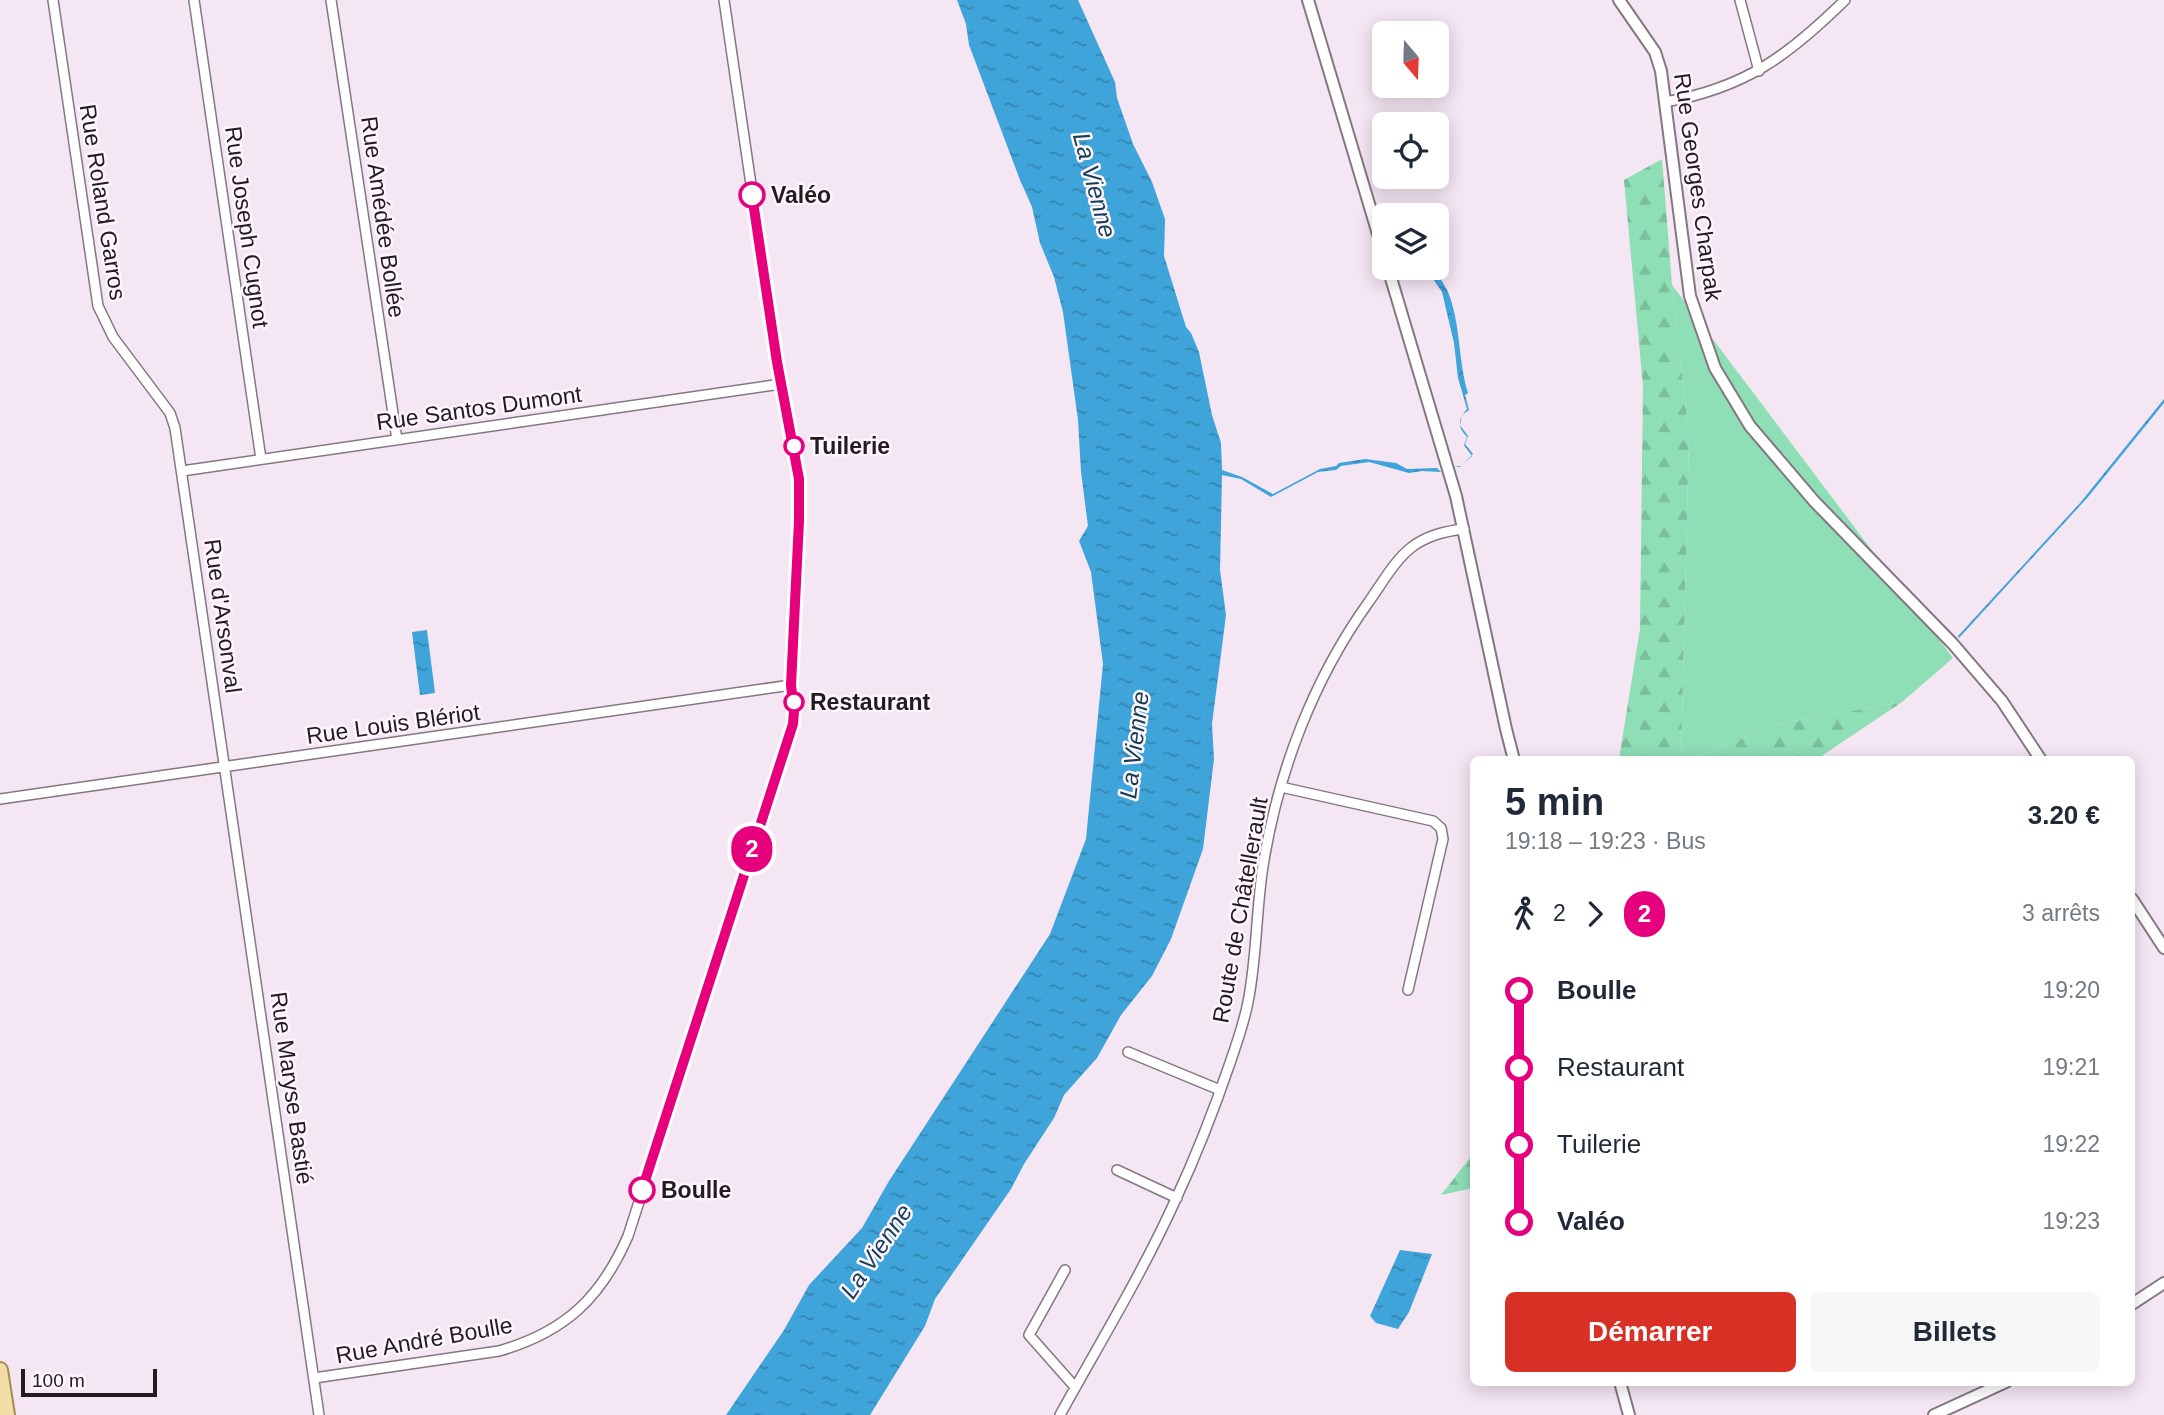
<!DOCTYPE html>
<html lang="fr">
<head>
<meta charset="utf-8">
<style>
  body { margin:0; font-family:Helvetica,sans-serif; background:#f6f6f7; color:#1f2937; height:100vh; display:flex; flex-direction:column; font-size:26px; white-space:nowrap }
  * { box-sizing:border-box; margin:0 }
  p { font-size:23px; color:#747a83 }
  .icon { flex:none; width:38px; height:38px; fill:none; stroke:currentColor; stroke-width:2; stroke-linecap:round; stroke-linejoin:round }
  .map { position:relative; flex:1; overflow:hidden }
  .drawer { position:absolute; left:1470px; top:756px; width:665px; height:630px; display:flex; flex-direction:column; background:#fff; border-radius:10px; box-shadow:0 4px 18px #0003 }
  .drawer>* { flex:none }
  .badge { padding:0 14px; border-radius:23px; font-size:24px; line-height:46px }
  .needle { width:46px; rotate:161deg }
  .tools { position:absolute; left:1372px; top:21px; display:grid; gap:14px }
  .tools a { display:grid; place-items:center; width:77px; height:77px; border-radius:10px; background:#fff; box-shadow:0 4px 18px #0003; font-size:35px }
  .scale { position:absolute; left:21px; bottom:18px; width:136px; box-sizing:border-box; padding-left:7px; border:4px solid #211c20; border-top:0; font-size:19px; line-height:24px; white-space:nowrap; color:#211c20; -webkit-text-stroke:5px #fef5fd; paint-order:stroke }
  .map>.badge { position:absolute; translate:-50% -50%; box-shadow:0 0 0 4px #fff }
  .legs { display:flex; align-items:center; gap:10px; height:77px; padding:0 35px; font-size:23px }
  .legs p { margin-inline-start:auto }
  .summary { display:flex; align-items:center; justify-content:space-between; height:119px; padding:0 35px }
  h1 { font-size:38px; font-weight:600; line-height:52px }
  .button { display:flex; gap:14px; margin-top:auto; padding:14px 35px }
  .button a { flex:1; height:80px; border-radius:10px; background:#d93025; color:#fff; font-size:28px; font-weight:600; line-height:80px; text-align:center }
  .button a+a { background:#f6f6f7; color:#1f2937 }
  ul { padding:0 35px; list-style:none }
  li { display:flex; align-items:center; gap:24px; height:77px; font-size:26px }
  li i { display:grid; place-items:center; width:10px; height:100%; margin:0 9px; background:currentColor }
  li i::after { content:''; width:18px; height:18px; margin:-9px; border:5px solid; border-radius:50%; background:#fff }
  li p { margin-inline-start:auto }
  li:first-child i { background:linear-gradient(#0000 50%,currentColor 0) }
  li:last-child i { background:linear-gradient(currentColor 50%,#0000 0) }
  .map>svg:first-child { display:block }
  .green { fill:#8edeb6 }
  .forest { fill:url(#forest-firs) }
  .water { fill:url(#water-ripples) }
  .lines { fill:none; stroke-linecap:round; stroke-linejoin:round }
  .minor-casing { stroke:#837782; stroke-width:12 }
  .tertiary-casing { stroke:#837782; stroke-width:14 }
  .primary-casing { stroke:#a48b52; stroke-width:18 }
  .minor { stroke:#fff; stroke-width:9 }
  .tertiary { stroke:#fff; stroke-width:10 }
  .primary { stroke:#f2dda7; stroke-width:14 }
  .line-1-casing { stroke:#fff; stroke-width:16 }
  .line-1 { stroke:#e6007e; stroke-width:10 }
  .stop-1-dot { fill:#fff; stroke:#e6007e; stroke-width:3.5 }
  .labels { text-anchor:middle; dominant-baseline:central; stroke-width:5; stroke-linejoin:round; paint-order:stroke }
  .street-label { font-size:23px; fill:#211c20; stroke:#fef5fd }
  .stop-label { font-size:23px; font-weight:bold; fill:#211c20; stroke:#fef5fd; text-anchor:start }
  .water-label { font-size:24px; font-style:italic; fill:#133e54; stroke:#fef5fd }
</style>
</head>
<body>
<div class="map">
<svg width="2164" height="1415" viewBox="0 0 2164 1415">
  <defs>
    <pattern id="forest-firs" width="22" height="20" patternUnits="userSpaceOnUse" patternTransform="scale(1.75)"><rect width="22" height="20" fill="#8edeb6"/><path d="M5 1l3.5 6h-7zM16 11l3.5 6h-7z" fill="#7abe9c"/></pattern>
    <pattern id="water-ripples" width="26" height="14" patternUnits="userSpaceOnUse" patternTransform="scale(1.75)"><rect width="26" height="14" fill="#3fa4da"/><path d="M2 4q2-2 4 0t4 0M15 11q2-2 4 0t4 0" fill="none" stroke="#3485b0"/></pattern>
  </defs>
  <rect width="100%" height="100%" fill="#f4e6f3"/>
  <path class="green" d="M1672 285 1953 658 1902 702 1778 724 1691 759H1681L1689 437Z"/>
  <path class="forest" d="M1662 159 1672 285 1689 437 1681 759H1619L1640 629 1643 386 1624 180Z
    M1902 702 1817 759H1691L1778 724Z
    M1473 1154V1188L1441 1195Z"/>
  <path class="water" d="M957 0H1078L1115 82 1117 98 1133 144 1152 182 1165 219 1164 256 1186 327 1191 333 1199 352 1212 415 1221 443 1222 470 1242 477 1273 494 1320 469 1336 466 1339 463 1365 459 1396 463 1407 469 1437 468 1441 472 1422 471 1409 473 1369 462 1341 466 1336 470 1318 472 1271 497 1241 479 1222 475 1220 570 1226 615 1212 724 1214 759 1203 849 1171 939 1152 976 1121 1015 1097 1058 1064 1095 1054 1118 1024 1164 1011 1189 935 1299 925 1326 870 1415H726L784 1330 809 1285 862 1228 889 1181 1050 934 1086 839 1103 664 1091 572 1079 541 1088 526 1081 472 1078 420 1063 312 1054 277 1040 243 1032 207 1020 180 969 45 966 24Z
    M1429 268H1435C1438 277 1444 283 1448 292 1461 324 1458 361 1468 393L1465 395 1469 410 1462 415 1460 425 1468 436 1465 444 1473 454 1460 467 1454 466H1461L1472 456 1464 445 1467 437C1457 427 1458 419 1467 409L1458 378 1454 343 1442 292 1433 279Z
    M2164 399V403L2088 497 1959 638 1958 636 2080 503Z
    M427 630 435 693 420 695 412 632Z
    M1400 1250 1432 1254 1409 1312 1398 1329 1376 1323 1370 1316Z"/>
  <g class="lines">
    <defs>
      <path id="minor" d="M53 0 98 306 113 337 170 413 175 428 319 1415
        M194 0 261 459
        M331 0 397 440
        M1740 0 1759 71
        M1665 102C1745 88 1788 56 1845 0
        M182 471 781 384
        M1281 787 1433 821 1441 828 1443 839 1408 990
        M0 799 791 685
        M1128 1052 1220 1090
        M1117 1170 1177 1198
        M1065 1270 1029 1335 1075 1387
        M314 1378 499 1351C565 1332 601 1298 628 1236L793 724 794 711 791 685 799 521V479L777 362 724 0
        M1060 1415C1099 1344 1142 1274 1175 1201 1196 1156 1214 1110 1230 1063 1237 1043 1244 1023 1248 1002 1257 957 1256 911 1263 866 1278 772 1313 680 1368 603 1398 560 1407 535 1464 529"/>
      <path id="tertiary" d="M1308 0 1384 254
        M1619 0 1655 52 1661 71 1690 296 1715 368 1750 426 1814 501 1953 644 2002 701 2041 760
        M1388 268 1456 496 1506 729 1514 760
        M2132 899 2164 948
        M2132 1304 2164 1283
        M1620 1382 1629 1415
        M1934 1415 2006 1382"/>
      <path id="primary" d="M0 1370 7 1415"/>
    </defs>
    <use href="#minor" class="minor-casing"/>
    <use href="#tertiary" class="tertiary-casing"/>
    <use href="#primary" class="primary-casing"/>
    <use href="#minor" class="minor"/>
    <use href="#tertiary" class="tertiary"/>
    <use href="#primary" class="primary"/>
  </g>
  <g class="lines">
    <defs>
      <path id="line-1" d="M642 1190 793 724 794 711 791 685 799 521V479L777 362 752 195"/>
    </defs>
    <use href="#line-1" class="line-1-casing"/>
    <use href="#line-1" class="line-1"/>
  </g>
  <g class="stop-1-dot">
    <circle cx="752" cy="195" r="12"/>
    <circle cx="794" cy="446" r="9"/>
    <circle cx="794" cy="702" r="9"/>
    <circle cx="642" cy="1190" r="12"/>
  </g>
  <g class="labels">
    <g class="street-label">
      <text transform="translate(1698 187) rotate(82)">Rue Georges Charpak</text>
      <text transform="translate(103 202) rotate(81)">Rue Roland Garros</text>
      <text transform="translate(383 217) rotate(82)">Rue Amédée Bollée</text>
      <text transform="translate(247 227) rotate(82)">Rue Joseph Cugnot</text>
      <text transform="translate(479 408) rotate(-8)">Rue Santos Dumont</text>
      <text transform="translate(223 616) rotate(82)">Rue d'Arsonval</text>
      <text transform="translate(393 724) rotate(-8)">Rue Louis Blériot</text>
      <text transform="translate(1240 910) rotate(-80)">Route de Châtellerault</text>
      <text transform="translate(292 1088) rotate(82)">Rue Maryse Bastié</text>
      <text transform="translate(424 1340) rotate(-10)">Rue André Boulle</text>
    </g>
    <g class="stop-label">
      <text x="771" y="195">Valéo</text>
      <text x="810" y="446">Tuilerie</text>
      <text x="810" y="702">Restaurant</text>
      <text x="661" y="1190">Boulle</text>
    </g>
    <g class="water-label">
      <text transform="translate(1095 185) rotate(75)">La Vienne</text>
      <text transform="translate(1134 745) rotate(-83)">La Vienne</text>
      <text transform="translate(876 1251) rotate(-56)">La Vienne</text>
    </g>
  </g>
</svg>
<div class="tools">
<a><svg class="needle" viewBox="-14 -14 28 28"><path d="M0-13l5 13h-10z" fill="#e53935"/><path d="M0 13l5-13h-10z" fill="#747a83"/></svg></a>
<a><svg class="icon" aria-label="locate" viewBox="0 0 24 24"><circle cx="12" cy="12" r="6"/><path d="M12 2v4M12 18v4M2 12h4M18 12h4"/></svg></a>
<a><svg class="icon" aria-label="layers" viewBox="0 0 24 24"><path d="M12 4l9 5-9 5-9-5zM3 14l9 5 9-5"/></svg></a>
</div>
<div class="scale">100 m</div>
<b class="badge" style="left:752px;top:849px;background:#e6007e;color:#fff">2</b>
<section class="drawer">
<div class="summary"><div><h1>5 min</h1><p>19:18 – 19:23 · Bus</p></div><b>3.20 €</b></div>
<div class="legs"><svg class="icon" aria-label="walk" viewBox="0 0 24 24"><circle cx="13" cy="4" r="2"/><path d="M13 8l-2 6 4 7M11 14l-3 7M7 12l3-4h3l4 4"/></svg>2<svg class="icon" aria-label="forward" viewBox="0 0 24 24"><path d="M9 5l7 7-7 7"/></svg><b class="badge" style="background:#e6007e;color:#fff">2</b><p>3 arrêts</p></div>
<ul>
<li><i style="color:#e6007e"></i><b>Boulle</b><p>19:20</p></li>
<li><i style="color:#e6007e"></i><span>Restaurant</span><p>19:21</p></li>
<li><i style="color:#e6007e"></i><span>Tuilerie</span><p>19:22</p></li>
<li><i style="color:#e6007e"></i><b>Valéo</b><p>19:23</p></li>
</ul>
<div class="button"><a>Démarrer</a><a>Billets</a></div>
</section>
</div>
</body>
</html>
